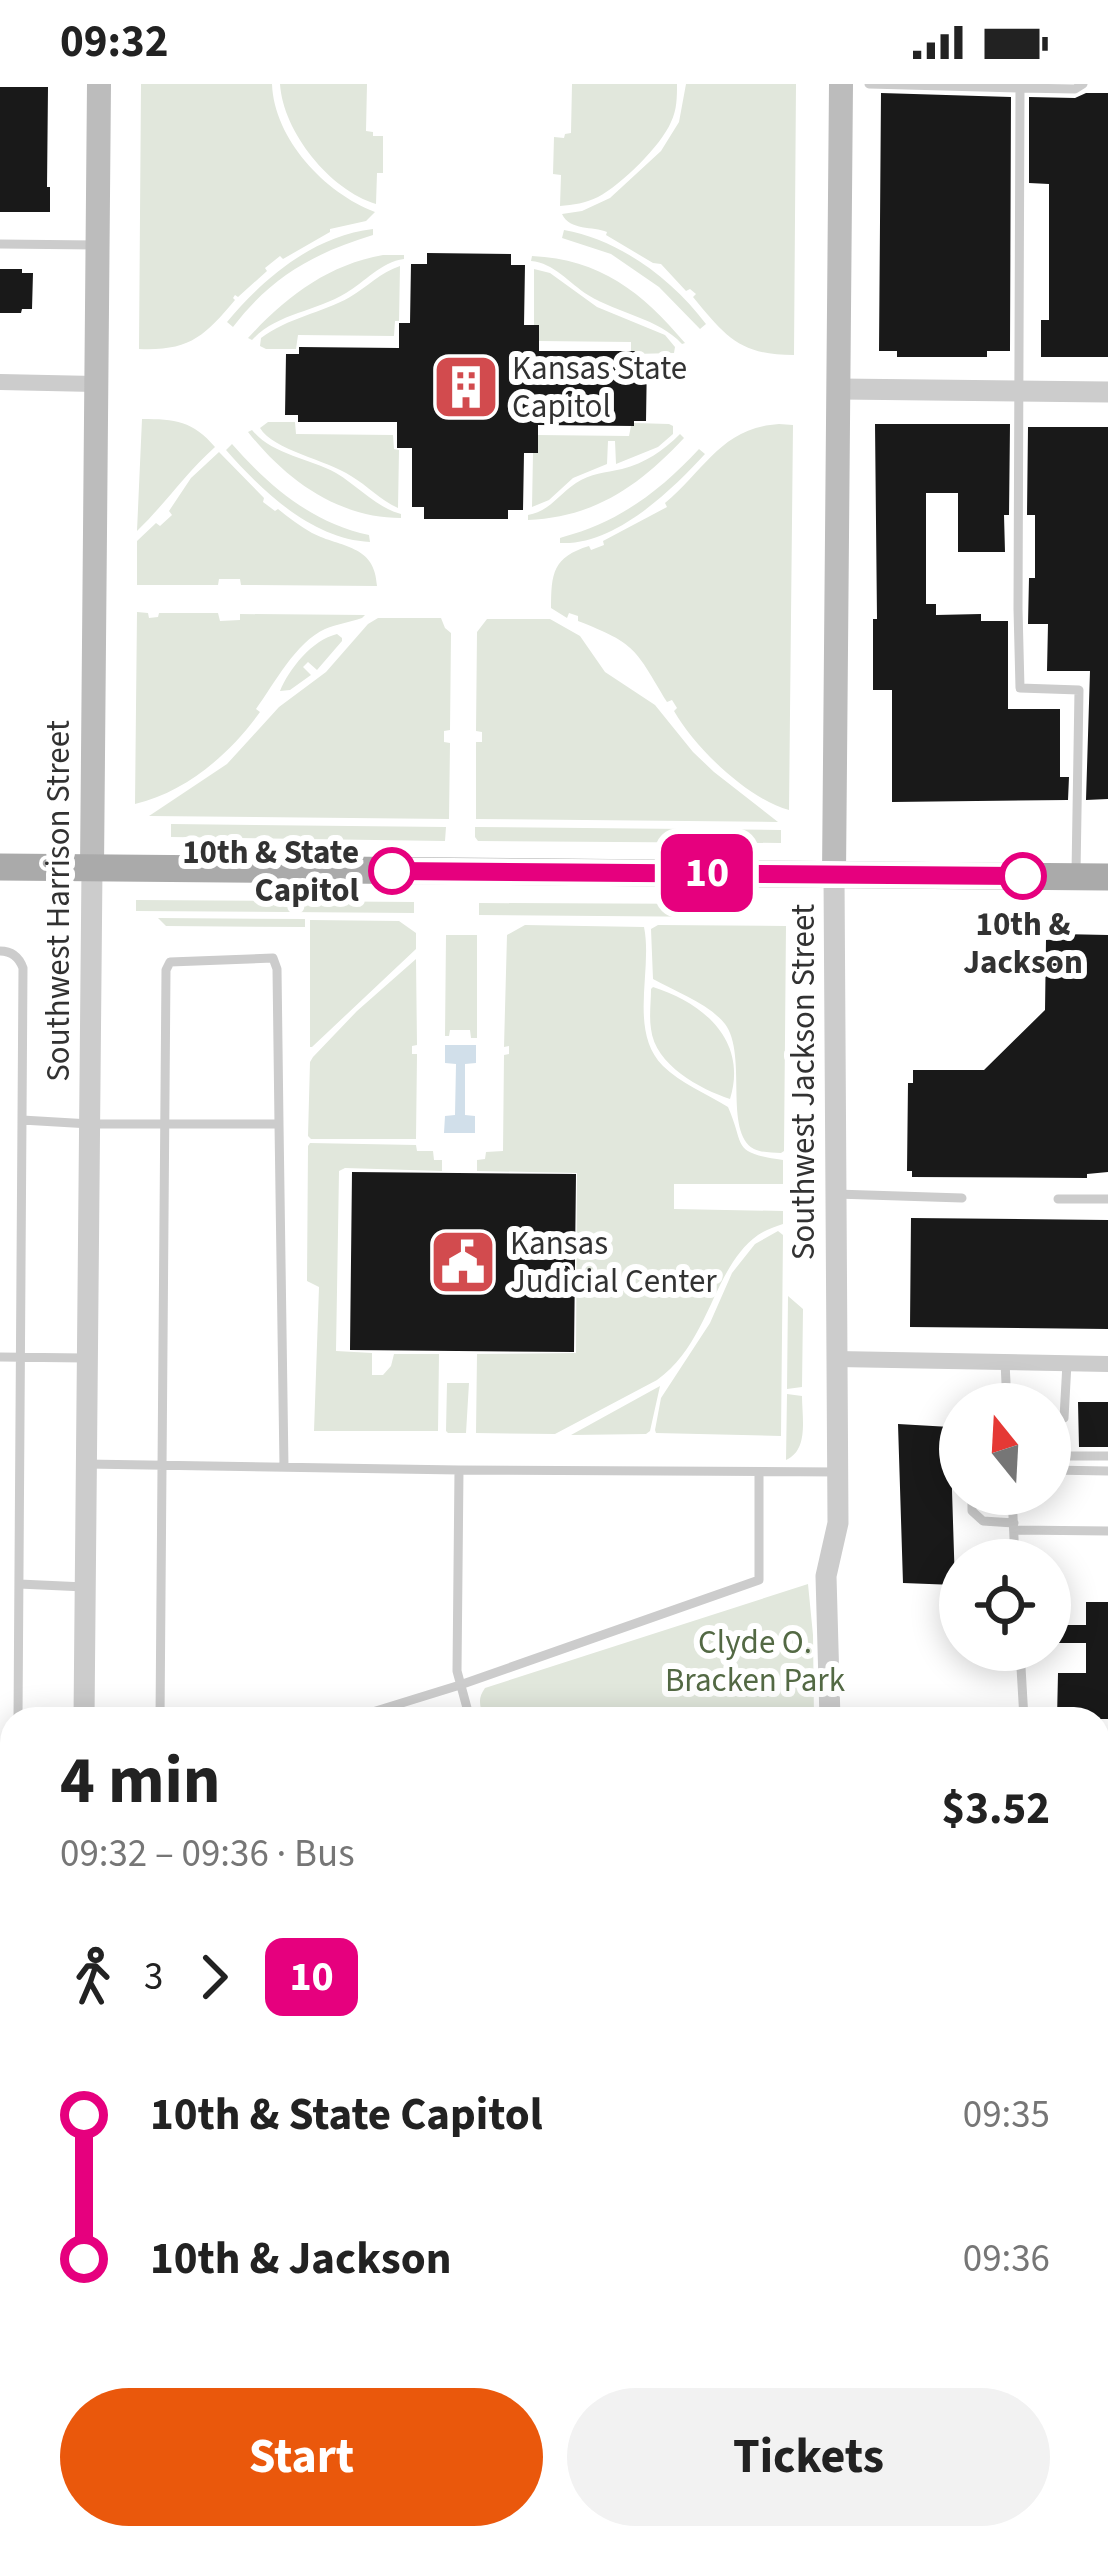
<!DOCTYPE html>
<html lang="en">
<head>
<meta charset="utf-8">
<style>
  body { margin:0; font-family:"Source Sans 3",sans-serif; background:#f2f2f2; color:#222; height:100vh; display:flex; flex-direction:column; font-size:45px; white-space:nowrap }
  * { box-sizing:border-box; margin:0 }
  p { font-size:39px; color:#767676 }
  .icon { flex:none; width:66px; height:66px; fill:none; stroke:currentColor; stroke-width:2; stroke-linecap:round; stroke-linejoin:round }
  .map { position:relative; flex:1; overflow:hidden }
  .details { position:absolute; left:0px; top:1623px; width:1110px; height:843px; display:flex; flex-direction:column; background:#fff; border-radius:36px 36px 0 0; box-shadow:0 6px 30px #0003 }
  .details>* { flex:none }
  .badge { padding:0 24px; border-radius:18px; font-size:42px; line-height:78px }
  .needle { width:78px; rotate:342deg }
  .fabs { position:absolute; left:939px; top:1299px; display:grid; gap:24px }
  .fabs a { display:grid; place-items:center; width:132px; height:132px; border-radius:50%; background:#fff; box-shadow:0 6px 30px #0003; font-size:60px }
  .map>.badge { position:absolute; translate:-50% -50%; box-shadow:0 0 0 6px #fff }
  .legs { display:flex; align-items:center; gap:18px; height:132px; padding:0 60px; font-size:39px }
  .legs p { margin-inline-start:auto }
  .summary { display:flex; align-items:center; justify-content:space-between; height:204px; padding:0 60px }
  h1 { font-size:66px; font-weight:700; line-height:90px }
  .cta { display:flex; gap:24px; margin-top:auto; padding:24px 60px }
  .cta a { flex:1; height:138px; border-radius:72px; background:#ea580c; color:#fff; font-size:48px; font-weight:700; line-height:138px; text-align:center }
  .cta a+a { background:#f2f2f2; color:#222 }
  ul { padding:0 60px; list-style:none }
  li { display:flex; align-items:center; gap:42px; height:144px; font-size:45px }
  li i { display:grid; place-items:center; width:18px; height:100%; margin:0 15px; background:currentColor }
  li i::after { content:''; width:30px; height:30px; margin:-15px; border:9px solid; border-radius:50%; background:#fff }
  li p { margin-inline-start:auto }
  li:first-child i { background:linear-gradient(#0000 50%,currentColor 0) }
  li:last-child i { background:linear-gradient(currentColor 50%,#0000 0) }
  .status { display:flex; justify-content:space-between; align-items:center; height:84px; padding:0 60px; background:#fff; direction:ltr }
  .status svg { height:33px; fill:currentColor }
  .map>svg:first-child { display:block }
  .green { fill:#e1e7dc }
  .water { fill:#d1dfea }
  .building { fill:#191919 }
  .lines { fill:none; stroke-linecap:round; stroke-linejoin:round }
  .service { stroke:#ccc; stroke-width:9 }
  .minor { stroke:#ccc; stroke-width:16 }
  .tertiary { stroke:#ccc; stroke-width:21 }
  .secondary { stroke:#bcbcbc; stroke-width:24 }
  .primary { stroke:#aaa; stroke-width:27 }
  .line-1-casing { stroke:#fff; stroke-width:27 }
  .line-1 { stroke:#e6007e; stroke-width:18 }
  .stop-1-dot { fill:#fff; stroke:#e6007e; stroke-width:6 }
  .labels { text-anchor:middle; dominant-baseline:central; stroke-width:12; stroke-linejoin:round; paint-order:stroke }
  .poi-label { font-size:33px; fill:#323232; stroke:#fff; text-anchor:start }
  .stop-label { font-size:33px; font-weight:bold; fill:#323232; stroke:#fff; text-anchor:end }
  .street-label { font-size:33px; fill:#323232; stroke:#fff }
  .park-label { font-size:33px; fill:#536944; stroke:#fff }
</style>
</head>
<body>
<div class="status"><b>09:32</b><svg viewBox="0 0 49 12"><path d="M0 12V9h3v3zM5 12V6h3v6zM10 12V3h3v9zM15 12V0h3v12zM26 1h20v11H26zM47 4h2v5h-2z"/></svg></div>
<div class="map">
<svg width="1108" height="2465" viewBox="0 0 1108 2465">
  <rect width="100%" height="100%" fill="#fff"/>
  <path class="green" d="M141 0H272C274 55 325 109 375 128L366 137 330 145V148L283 175 280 172 265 184 267 187 238 213 235 211 233 214 235 216C204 253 189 267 139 265Z
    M280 0H367L366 47 373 48V52H383V89H377L376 120C330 106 283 48 280 0Z
    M572 0H677C677 13 677 26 671 38 661 62 621 101 598 113 586 119 573 121 560 122L561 91 553 90 554 53 564 54 565 50 571 49Z
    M686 0H796L794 271C740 271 726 253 693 213L696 210 690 205 686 207 661 180 653 179 606 151 607 148C593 142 570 147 562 130L582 127 610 114 661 67 679 38Z
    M373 145V151C314 169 271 193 233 243L227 238C264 194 313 152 373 145Z
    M564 146C620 156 672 195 706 240L700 245 659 203 611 170 562 154Z
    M383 171H404V175C381 178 365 198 346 209 315 228 277 229 252 256L248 254C286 213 327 181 383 171Z
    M532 172C600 175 642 208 685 259L682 260C658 234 619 230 588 211 569 199 554 179 531 177Z
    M400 182 399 237H395L394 252 298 251 296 265H266L260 262 261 254C287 234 322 229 350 213 367 203 381 188 400 182Z
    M534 185 550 189 597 223 665 251 675 263 674 269 635 270 631 267V258L539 257V242L534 241Z
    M142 335C175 335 193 337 215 363 186 389 165 420 137 447Z
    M268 338H295L296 350 393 351 394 365 399 366 398 424C380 416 368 402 351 392 327 376 273 366 260 344Z
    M634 339 669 340 673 342V350L658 363 616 380 615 357H608L607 380 573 394 549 416 532 423 533 369 538 351 629 352 631 342Z
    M779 340 793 341 789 726C748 715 695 664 674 627L677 624 672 616 667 618C635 565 637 560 578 537V532L569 529 567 534 551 524C551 489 553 473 589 462L591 466 604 461 603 457 667 423 665 419C706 385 721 344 779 340Z
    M252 346C272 371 309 374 336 389 358 402 377 424 401 430V434C338 434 286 396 248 348Z
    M680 350 684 354C639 402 595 433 528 436V431C550 427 558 411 576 399 591 389 605 389 622 385 645 379 663 367 680 350Z
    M232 360C269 402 312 439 369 451L370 458C312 455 263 408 226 366Z
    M699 365 705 370C670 408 614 462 560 459V454L563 453C619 438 660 407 699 365Z
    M219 368 264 414 263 418 275 427 278 425C288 433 300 442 312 449 341 464 375 460 377 502L241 501 240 495H219L218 501H137V457L156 439 160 442 172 431 169 427 191 394Z
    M137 528 148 529 149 534 158 533 159 529H218L220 537 240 536V530L365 531 362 534C350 538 337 540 325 545 296 558 274 600 256 625L260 628C230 670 186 708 135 720Z
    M378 534H441L445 544 451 549 450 646 444 647V658L450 659 449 735 149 732 227 680 279 623 326 588 368 540Z
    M487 535H550L580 552 605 588 655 621 693 668 714 688 778 738 476 735V658H482V648L476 647 477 548Z
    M337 550 342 554V557L317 586 308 578 303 583 311 591 290 606 280 607C289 585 312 556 337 550Z
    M171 740 446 743 445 757 171 753Z
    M475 743 781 746V759L478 757 475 753Z
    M136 816 414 818V829L136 827Z
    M479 819 725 820 724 833 479 831Z
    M158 834 305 835V843L166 842Z
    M310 836 399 837 416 849V865L312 963H310Z
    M525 841 644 843C653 886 628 947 663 982 680 999 707 1010 728 1023 746 1064 730 1068 783 1076V1100H674V1125L783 1127V1140C775 1143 765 1146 758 1151 712 1184 711 1257 657 1296L555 1350 476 1349 477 1270 576 1269 577 1089 477 1087V1076L485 1075 486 1068 503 1067 504 971 509 970V962L504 963 507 851Z
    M658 841 786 842 784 1067 781 1069C772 1068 762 1069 754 1065 723 1048 748 971 725 940 708 919 676 908 653 895L651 845Z
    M446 851H477V954H471L470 946H450L449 952H445Z
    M416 875 417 961 412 962V970H417L416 1055H311L308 1052 310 978 313 973 357 927Z
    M653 903C704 919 748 957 730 1015 700 1005 655 981 651 945 649 932 651 918 651 905Z
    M310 1059 416 1061 417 1067H433L434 1076H442V1087L345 1084 339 1087 336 1267 372 1269V1291H383L391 1282 394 1270H439L438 1347H314L319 1203 307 1197 308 1062Z
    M778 1147 783 1151 781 1352 656 1349 655 1346 661 1314 710 1239 732 1189 755 1160Z
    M788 1212 803 1225 802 1303 787 1305Z
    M447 1299H469L466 1349H448L446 1347Z
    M660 1302 650 1347 646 1350 571 1351Z
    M787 1310 802 1312C802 1334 809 1366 786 1376Z
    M808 1500 813 1551 814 1635H484C480 1622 477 1615 485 1604Z"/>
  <path class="water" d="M445 961H476V979L465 980V1031L475 1032V1049H444L445 1032 455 1031 456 980 445 979Z"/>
  <path class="building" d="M0 3H48L47 103H50V128H0Z
    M881 9 1011 13 1010 267H987V273H897V267H879Z
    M1086 9H1108V273H1041V236H1049V100L1029 99V13L1075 14Z
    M427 169 511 170V181H525L524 241H539V267H635V273H647L646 337H634V342L538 341V369H524L523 426H508V435H424V423H412V364H397V338H298V331H285L286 270H299V263L399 264V239H410L411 180H427Z
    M0 185H22V189H33L32 225H22L21 229H0Z
    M875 340H1010L1009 431H1004L1005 468H958V409H926V520H936V531L981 530V537H1008V625H1060V693H1069L1068 716 892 718V606H873V535H877Z
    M1028 343H1108V715L1086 716 1090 587H1047L1048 540H1028L1029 494H1035V431H1027Z
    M1060 850 1108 851V1088L1087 1090V1094L912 1093V1087H907L908 999H913V986H984L1045 926 1046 856 1060 855Z
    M352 1088 576 1090 574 1268 350 1266Z
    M911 1134 1108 1136V1245L910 1243Z
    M1078 1318H1108V1363H1079Z
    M898 1340 950 1343 955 1501 903 1499Z
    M1086 1518H1108V1635H1057L1058 1589H1086V1559H1050V1541H1086Z"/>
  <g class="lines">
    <path class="service" d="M869 0 1020 4
      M0 160 96 161
      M1076 789 1079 606 1020 604 1018 525 1020 4 1075 5 1083 0
      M0 867C11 867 19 873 23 884L18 1635
      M22 1036 90 1040H279L284 1383
      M836 1110 962 1114
      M1058 1115H1108
      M0 1273 85 1274
      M1005 1278 1007 1320
      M1050 1338 1064 1334 1067 1279
      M1050 1372H1108
      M86 1380 459 1386 837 1388
      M459 1386 457 1587 470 1635
      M1050 1386 1108 1387
      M972 1410V1427L983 1437 1014 1439
      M1012 1410 1015 1476
      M1014 1446 1108 1447
      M19 1500 85 1503
      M1020 1566 1024 1635
      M160 1635 166 886 170 878 273 874 277 885 279 1040
      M350 1635 460 1601 759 1496V1388
      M0 1667H12
      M0 2105 12 2143
      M112 2454 115 2465
      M522 2454 525 2465
      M1001 2464H1108"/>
    <path class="minor" d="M0 298 95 300
      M837 1275 1108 1280
      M1098 2195H1108
      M0 2264 12 2260
      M319 2454 322 2465
      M715 2454 719 2465
      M813 2465 846 2454"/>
    <path class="tertiary" d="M840 305 1108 308
      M84 1635 92 784
      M830 1635 826 1492 838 1439 834 791
      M939 2454 942 2465"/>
    <path class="secondary" d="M92 784 99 0
      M834 791 841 0
      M1098 1711H1108
      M1098 1746H1108
      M0 1795 12 1791"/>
    <path class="primary" d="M0 783 1108 793
      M0 1734 12 1733"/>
  </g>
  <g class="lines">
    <defs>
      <path id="line-1" d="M392 787 1023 792"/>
    </defs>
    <use href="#line-1" class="line-1-casing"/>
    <use href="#line-1" class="line-1"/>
  </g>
  <defs>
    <symbol id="building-square" viewBox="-11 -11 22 22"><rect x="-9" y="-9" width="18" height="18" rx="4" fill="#d24b4e" stroke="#fff"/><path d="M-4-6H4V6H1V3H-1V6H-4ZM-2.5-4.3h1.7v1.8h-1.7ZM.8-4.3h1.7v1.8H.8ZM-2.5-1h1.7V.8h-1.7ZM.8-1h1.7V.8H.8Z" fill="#fff"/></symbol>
    <symbol id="civic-square" viewBox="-11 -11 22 22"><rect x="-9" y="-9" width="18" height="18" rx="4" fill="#d24b4e" stroke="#fff"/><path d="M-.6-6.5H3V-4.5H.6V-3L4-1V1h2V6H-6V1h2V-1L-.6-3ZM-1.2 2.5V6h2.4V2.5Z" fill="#fff"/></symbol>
  </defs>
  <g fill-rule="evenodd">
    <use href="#building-square" x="428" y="265" width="76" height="76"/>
    <use href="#civic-square" x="425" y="1140" width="76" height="76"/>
  </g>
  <g class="stop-1-dot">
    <circle cx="392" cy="787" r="21"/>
    <circle cx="1023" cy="792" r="21"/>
  </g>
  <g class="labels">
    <g class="poi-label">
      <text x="512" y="284">Kansas State<tspan x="512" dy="38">Capitol</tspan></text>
      <text x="510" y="1159">Kansas<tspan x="510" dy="38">Judicial Center</tspan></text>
    </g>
    <g class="stop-label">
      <text x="359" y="768">10th &amp; State<tspan x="359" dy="38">Capitol</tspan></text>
      <text x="1023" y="840" text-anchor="middle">10th &amp;<tspan x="1023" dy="38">Jackson</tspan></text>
    </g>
    <g class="street-label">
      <text transform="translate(58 817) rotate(-90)">Southwest Harrison Street</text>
      <text transform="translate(803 998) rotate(-90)">Southwest Jackson Street</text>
    </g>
    <g class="park-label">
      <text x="755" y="1558">Clyde O.<tspan x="755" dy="38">Bracken Park</tspan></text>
    </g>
  </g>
</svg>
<div class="fabs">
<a><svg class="needle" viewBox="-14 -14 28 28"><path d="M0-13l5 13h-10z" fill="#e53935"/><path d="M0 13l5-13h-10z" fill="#767676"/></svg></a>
<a><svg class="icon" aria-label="locate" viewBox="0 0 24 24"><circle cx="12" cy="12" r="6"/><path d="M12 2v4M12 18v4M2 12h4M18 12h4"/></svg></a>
</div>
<b class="badge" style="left:707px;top:789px;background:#e6007e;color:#fff">10</b>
<section class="details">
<div class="summary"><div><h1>4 min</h1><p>09:32 – 09:36 · Bus</p></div><b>$3.52</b></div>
<div class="legs"><svg class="icon" aria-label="walk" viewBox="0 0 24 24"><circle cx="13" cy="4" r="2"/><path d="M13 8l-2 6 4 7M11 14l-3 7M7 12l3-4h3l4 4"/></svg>3<svg class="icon" aria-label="forward" viewBox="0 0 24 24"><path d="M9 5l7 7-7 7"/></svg><b class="badge" style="background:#e6007e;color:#fff">10</b></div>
<ul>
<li><i style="color:#e6007e"></i><b>10th &amp; State Capitol</b><p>09:35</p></li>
<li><i style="color:#e6007e"></i><b>10th &amp; Jackson</b><p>09:36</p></li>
</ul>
<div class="cta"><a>Start</a><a>Tickets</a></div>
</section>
</div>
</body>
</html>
